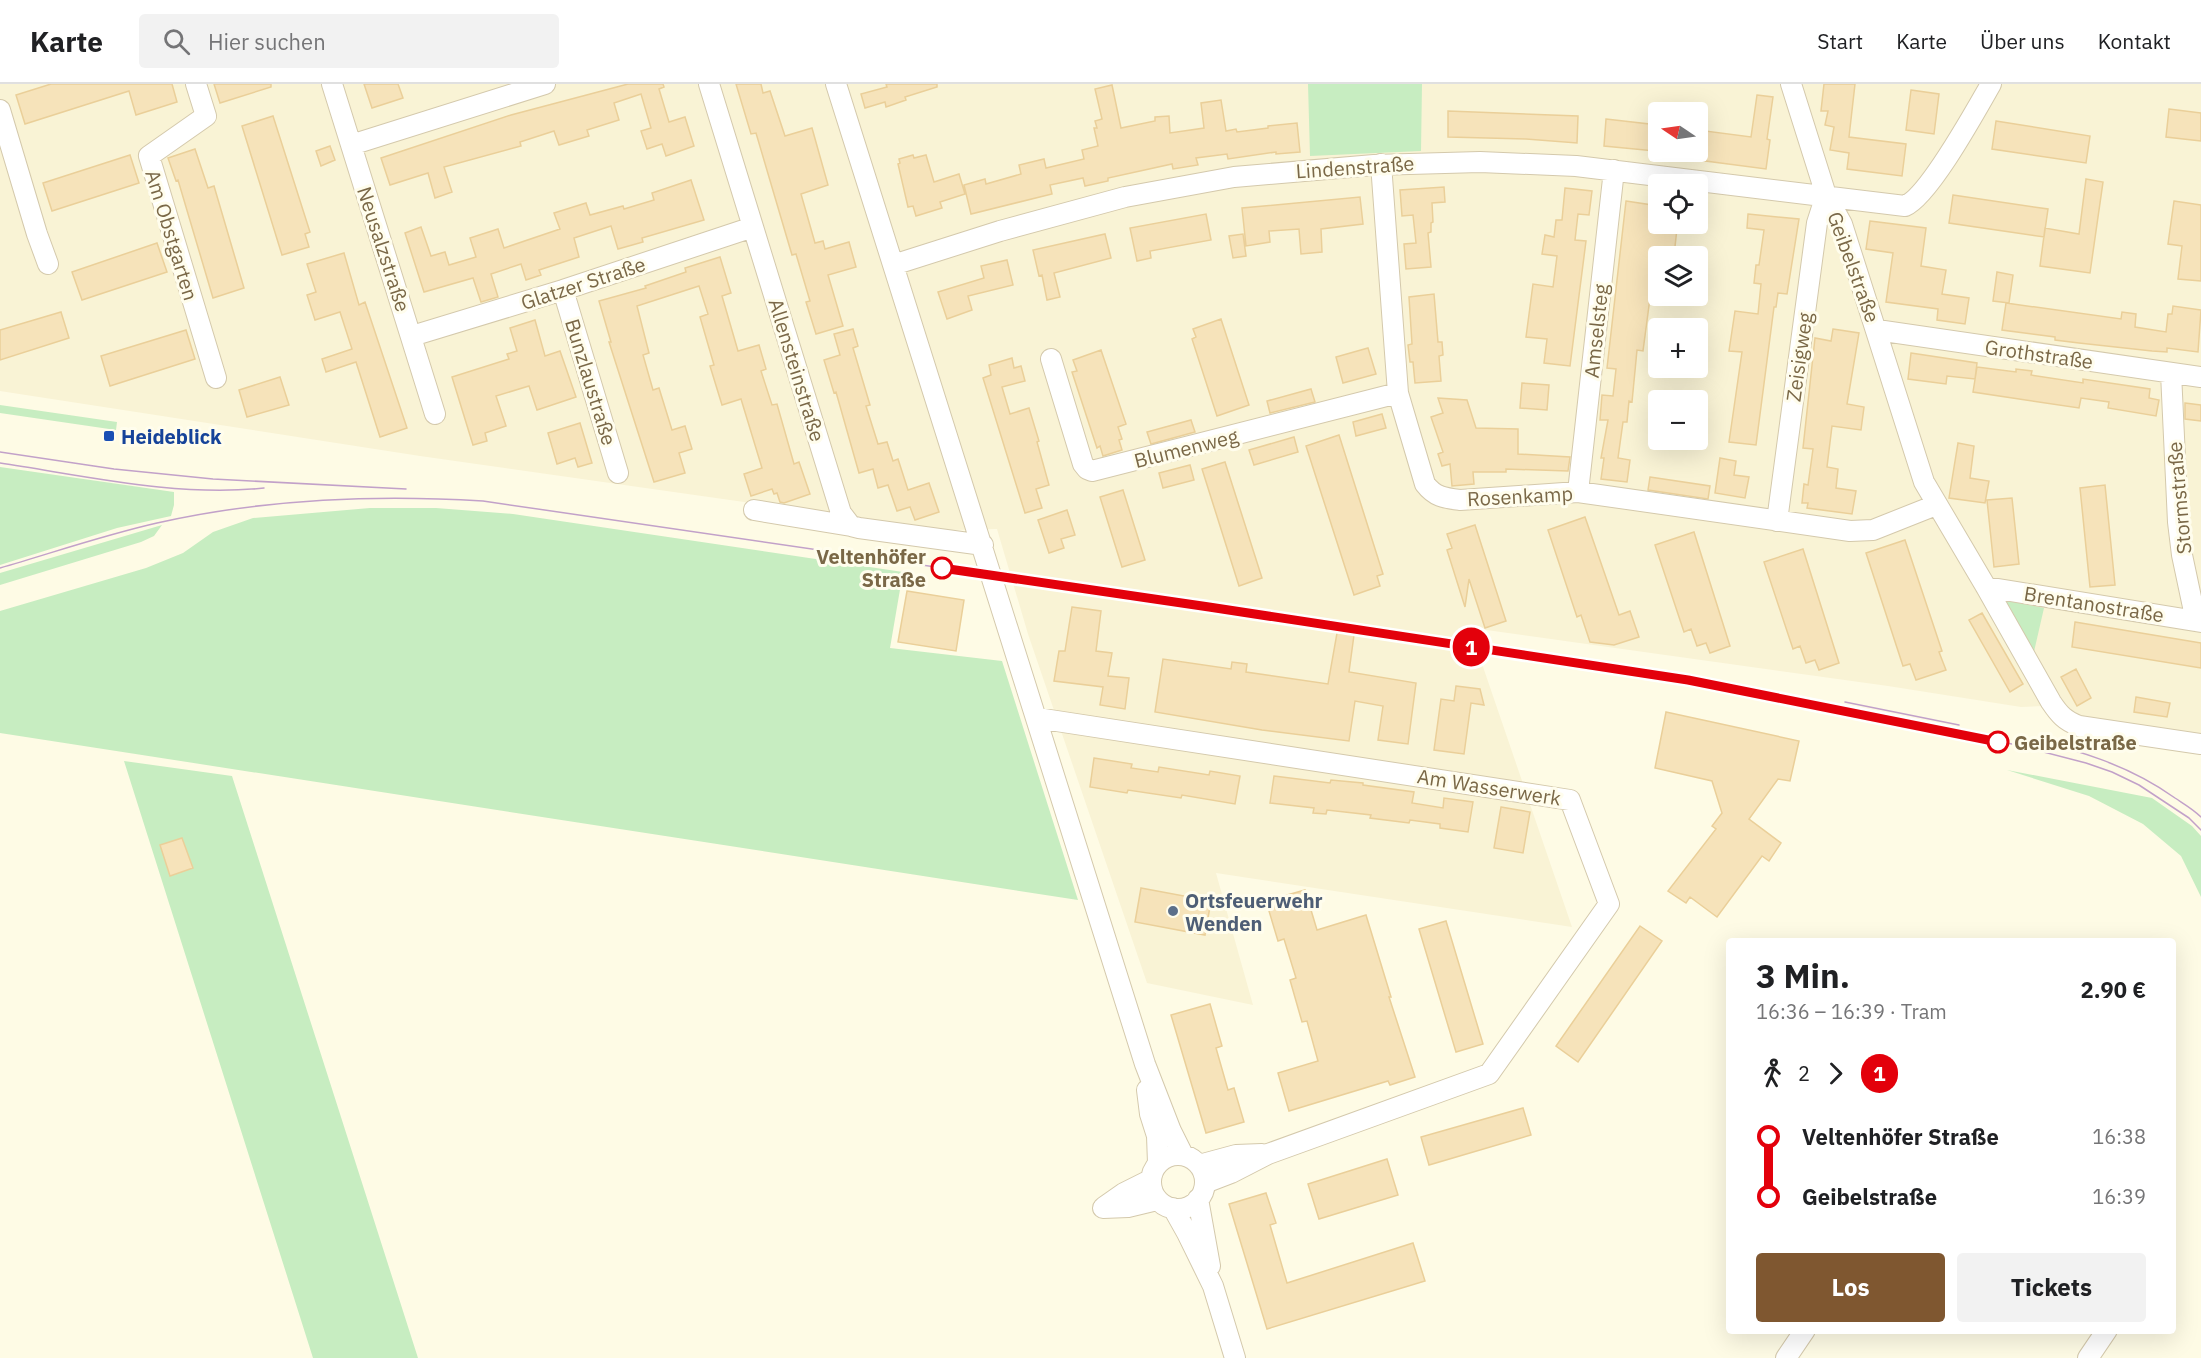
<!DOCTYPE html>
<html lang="de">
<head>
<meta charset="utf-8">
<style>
  body { margin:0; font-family:"IBM Plex Sans",sans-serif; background:#f2f2f2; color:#202124; height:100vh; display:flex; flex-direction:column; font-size:22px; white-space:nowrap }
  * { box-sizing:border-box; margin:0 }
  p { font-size:20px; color:#757577 }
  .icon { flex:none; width:33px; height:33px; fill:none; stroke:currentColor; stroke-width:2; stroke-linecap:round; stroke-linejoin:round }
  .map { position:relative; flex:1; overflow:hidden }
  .drawer { position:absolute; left:1726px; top:854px; width:450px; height:396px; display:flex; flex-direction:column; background:#fff; border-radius:6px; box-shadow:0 6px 24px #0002 }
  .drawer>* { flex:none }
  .badge { padding:0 12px; border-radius:20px; font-size:21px; line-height:39px }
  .needle { width:39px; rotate:283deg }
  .buttons { position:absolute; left:1648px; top:18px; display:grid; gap:12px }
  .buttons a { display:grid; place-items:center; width:60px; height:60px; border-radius:6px; background:#fff; box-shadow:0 6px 24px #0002; font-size:30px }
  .map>.badge { position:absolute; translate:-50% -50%; box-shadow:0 0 0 3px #fff }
  .legs { display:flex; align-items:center; gap:9px; height:66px; padding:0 30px; font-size:20px }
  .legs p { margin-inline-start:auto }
  .summary { display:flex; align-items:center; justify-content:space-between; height:102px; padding:0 30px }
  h1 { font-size:33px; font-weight:700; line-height:45px }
  .button { display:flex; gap:12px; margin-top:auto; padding:12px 30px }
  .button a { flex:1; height:69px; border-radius:6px; background:#7f5730; color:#fff; font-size:24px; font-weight:700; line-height:69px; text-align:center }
  .button a+a { background:#f2f2f2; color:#202124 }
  ul { padding:0 30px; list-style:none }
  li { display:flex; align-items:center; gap:21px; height:60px; font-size:22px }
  li i { display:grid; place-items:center; width:9px; height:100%; margin:0 8px; background:currentColor }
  li i::after { content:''; width:15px; height:15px; margin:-8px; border:4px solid; border-radius:50%; background:#fff }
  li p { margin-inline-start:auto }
  li:first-child i { background:linear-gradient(#0000 50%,currentColor 0) }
  li:last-child i { background:linear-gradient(currentColor 50%,#0000 0) }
  header { display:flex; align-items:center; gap:36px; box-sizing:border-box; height:84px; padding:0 30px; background:#fff; border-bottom:2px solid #e0e0e0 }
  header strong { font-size:28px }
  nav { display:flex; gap:33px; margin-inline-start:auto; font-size:21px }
  .search { width:420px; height:54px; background:#f2f2f2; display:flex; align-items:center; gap:15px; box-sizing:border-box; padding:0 21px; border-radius:6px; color:#757577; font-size:22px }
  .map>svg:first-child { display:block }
  .residential { fill:#f9f3d5; fill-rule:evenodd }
  .green { fill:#c7edc1 }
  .building { fill:#f6e3ba; stroke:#eacf99; stroke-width:1.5 }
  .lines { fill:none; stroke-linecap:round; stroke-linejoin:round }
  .minor-casing { stroke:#d4c9ac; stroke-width:22 }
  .minor { stroke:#fff; stroke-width:20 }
  .tram { stroke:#c2a1c9; stroke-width:1.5 }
  .line-1-casing { stroke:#fff; stroke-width:14 }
  .line-1 { stroke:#e3000b; stroke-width:9 }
  .transit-dot { fill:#1a4fb4; stroke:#fffded; stroke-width:2 }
  .stop-1-dot { fill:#fff; stroke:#e3000b; stroke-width:3 }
  .service-dot { fill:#5c6f8a; stroke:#fffded; stroke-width:2 }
  .labels { text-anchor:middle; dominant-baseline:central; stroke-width:6; stroke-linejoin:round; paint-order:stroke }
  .street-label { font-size:20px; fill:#7a6847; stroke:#fffded }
  .transit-label { font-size:20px; font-weight:bold; fill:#164399; stroke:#fffded; text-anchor:start }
  .stop-label { font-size:20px; font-weight:bold; fill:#7a6847; stroke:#fffded; text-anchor:end }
  .service-label { font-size:20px; font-weight:bold; fill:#4e5e75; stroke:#fffded; text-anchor:start }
</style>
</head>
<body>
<header>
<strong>Karte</strong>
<div class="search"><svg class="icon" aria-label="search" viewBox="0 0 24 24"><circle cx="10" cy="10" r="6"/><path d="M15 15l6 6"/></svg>Hier suchen</div>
<nav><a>Start</a><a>Karte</a><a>Über uns</a><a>Kontakt</a></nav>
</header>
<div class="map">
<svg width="2201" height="1274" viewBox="0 0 2201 1274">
  <rect width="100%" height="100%" fill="#fefbe5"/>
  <path class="residential" d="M0 0H2201V651L2098 636 2074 630 2064 621 2021 623 1888 602 1472 544 1480 574 1572 843 1216 789 1253 921 1147 899 1028 550 997 445 952 446 737 417 420 372 0 307ZM1659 28H1698V68H1659ZM1659 100H1698V140H1659ZM1659 172H1698V212H1659ZM1659 244H1698V284H1659ZM1659 316H1698V356H1659Z"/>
  <path class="green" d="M1308 0H1422L1421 67 1310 72Z
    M0 321 117 338 116 346 0 329Z
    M0 383 174 408V421L171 432 117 444 0 481Z
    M370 424H436L513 430 903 488 890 564 1002 577 1078 816 0 649V527L146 484 183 469 213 448 253 434Z
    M162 441 154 452 141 458 0 501V489Z
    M1999 515 2044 524 2033 572Z
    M124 677 232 692 418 1274H313Z
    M2007 686 2152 714 2192 742 2201 752V813L2181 772 2143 740 2089 712Z"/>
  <path class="building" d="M51 0H172L177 18 136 31 129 7 25 40 16 11Z
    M214 0H271V3L220 19Z
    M364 0H398L403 14 372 24Z
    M628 0H663L664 3 659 5 669 38 685 33 694 62 666 72 662 60 647 65 641 47 651 44 641 10 614 19 619 36 587 46 589 52 559 61 554 47 520 58 521 62 444 83 452 108 435 114 428 89 390 101 381 74 511 31Z
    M736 0H761L763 9 770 7 785 52 812 44 828 101 801 110 815 159 823 157 825 165 849 158 856 183 828 191 843 242 816 250 806 218 810 217 796 170 792 171 756 49 751 50Z
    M886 0H937V3L905 13 906 16 886 23 885 18 865 24 861 10 887 3Z
    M1824 0H1855L1849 53 1906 60 1902 92 1847 85 1849 69 1830 66 1834 43 1825 41 1828 27H1821Z
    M1112 1 1121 44 1155 37V33L1169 32 1170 49 1204 44 1201 19 1221 16 1226 47 1236 45 1237 48 1268 44V42L1297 39 1300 68 1276 70V68L1228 75 1227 70 1196 74 1198 81 1173 85 1172 80 1108 94V97L1085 102 1083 94 1050 101 1052 110 971 130 964 101 985 95 986 100 1021 90 1019 81 1044 75 1046 84 1084 75 1082 66 1098 62 1094 44H1097L1095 37 1102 35 1095 5Z
    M1911 6 1939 10 1934 50 1906 46Z
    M1757 11 1773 13 1767 55 1770 56 1766 85 1698 76V46L1751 53Z
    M2169 25 2201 29V57L2166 53Z
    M1448 27 1578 32 1577 59 1526 55 1448 53Z
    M273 32 310 148 305 150 309 163 282 171 242 42Z
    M1606 35 1658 41 1655 67 1604 62Z
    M1996 37 2090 52 2086 79 1992 65Z
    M330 62 335 76 321 82 316 67Z
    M195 65 208 104 214 102 244 204 213 214 178 96 176 97 168 74Z
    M130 71 139 99 52 127 43 99Z
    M913 71 914 74 926 71 934 98 959 90 965 110 940 118 942 124 916 132 913 122 908 123 898 80 900 79 899 75Z
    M2086 95 2103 98 2090 189 2040 182 2045 144 2079 150Z
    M691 96 704 136 642 154 643 158 618 165 611 142 574 154 579 173 539 186 541 191 526 196 521 180 491 190 498 213 481 218 473 194 424 208 405 149 421 143 431 172 445 168 449 181 476 173 470 154 498 145 504 164 560 145 554 129 586 119 590 131 623 122 624 125 654 116 652 109Z
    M1444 103 1445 118 1432 119 1433 138 1431 139V148L1428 149 1431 183 1406 185 1404 160 1416 159 1413 131 1402 132 1400 106Z
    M1565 104 1592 107 1589 131 1578 130 1575 156 1586 157 1570 282 1544 279 1547 255 1526 253 1533 200 1553 203 1557 172 1542 170 1545 151 1554 153 1556 136H1562Z
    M1953 111 2048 125 2044 153 1949 139Z
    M1360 113 1363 140 1321 145 1322 168 1301 170 1299 145 1269 147 1270 158 1246 162 1242 124Z
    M1626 117 1652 121 1651 132H1655L1654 136 1659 137V141L1677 144 1674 172H1659V215L1650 214 1643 267 1637 266 1632 318 1629 317 1627 338H1623L1618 374 1630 376 1627 398 1601 395 1604 374H1601L1608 336H1600L1602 311 1613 312 1616 285 1607 284Z
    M2174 117 2201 121V197L2178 195 2182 162 2168 160Z
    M1206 130 1211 156 1150 167 1151 174 1137 177 1130 144Z
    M1748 130 1799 135 1787 210 1778 209 1776 223H1774L1756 361 1729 358 1742 268 1729 267 1735 227 1758 230 1761 200 1754 199 1756 181H1759L1764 146 1747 144Z
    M1870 137 1926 144 1921 182 1946 186 1942 210 1969 214 1965 240 1937 236 1938 225 1886 218 1893 169 1866 165Z
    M1105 150 1111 174 1054 189 1060 213 1047 216 1042 191 1039 192 1033 166Z
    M1243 150 1246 172 1233 174 1229 152Z
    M157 159 167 188 82 216 72 188Z
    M344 169 359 221 365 218 407 344 380 353 356 278 326 288 322 275 352 265 340 228 315 236 307 211 316 208 307 180Z
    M720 173 731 209 722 212 738 267 759 261 766 285 761 287 772 321 777 320 794 380 799 378 810 410 784 419 780 418 777 409 774 410 772 405 751 412 744 390 762 384 741 315 722 321 710 282 714 281 700 233 708 230 699 202 637 222 649 269 643 271 653 306 659 304 672 346 685 342 692 365 679 369 685 389 654 398 609 258H611L599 217 646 204 645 202 686 188 685 184Z
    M1007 176 1013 201 968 212 972 226 947 235 938 208 984 194 981 182Z
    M1997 188 2013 191 2009 219 1993 217Z
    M1434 210 1438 258H1442L1443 271 1439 272 1441 297 1415 299 1413 278H1410L1408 261 1412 260 1409 213Z
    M2006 219 2121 235 2122 228 2136 230 2135 243 2166 248 2168 230H2172L2173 222 2201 226 2198 268 2167 264V268L2152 267 2079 259 2055 256V253L2002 246Z
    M61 228 69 254 0 276V246Z
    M1221 235 1249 321 1217 332 1192 255 1196 253 1193 245Z
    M535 236 545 272 560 267 576 313 537 326 529 302 496 312 506 342 485 349 487 357 473 361 452 293 509 275 507 270 517 267 510 244Z
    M853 245 858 262 853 264 870 321 866 322 878 360 887 358 893 377 898 375 908 406 929 399 939 428 915 436 910 423 897 427 888 401 878 404 873 385 859 389 836 308 834 309 824 276 840 271 834 250Z
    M1833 245 1859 249 1847 320 1864 323 1861 346 1832 342 1827 383 1838 385 1836 404 1856 407 1852 430 1807 424 1808 419H1802L1804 400 1808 401 1813 365 1803 364 1815 254 1831 257Z
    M186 246 195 275 110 302 101 272Z
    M1368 264 1376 290 1343 299 1336 273Z
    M1101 266 1126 340 1118 343 1122 355 1119 356 1122 366 1103 372 1100 362 1097 364 1072 288 1077 287 1073 276Z
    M1911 269 1977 279 1975 295 1947 292 1946 300 1908 295Z
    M1012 274 1014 284 1021 282 1025 297 1002 303 1010 330 1029 324 1039 357 1037 358 1049 401 1036 405 1042 424 1025 429 983 294 991 291 989 281Z
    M1977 283 2016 288V285L2032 287 2031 291 2083 299V295L2150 305 2149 314 2159 316 2156 332 2108 324 2109 318 2081 314 2079 324 1973 308Z
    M280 293 289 321 247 333 239 306Z
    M1522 299 1549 301 1547 326 1520 324Z
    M1311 305 1315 318 1270 329 1267 317Z
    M1438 314 1467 316 1476 344 1518 345V370L1570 373 1568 387 1506 385V388H1473L1474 400 1452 402 1450 380 1442 382 1438 370 1443 368 1431 333 1443 329Z
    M2185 319 2201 321V337L2185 335Z
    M1382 330 1386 344 1356 352 1353 338Z
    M1191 336 1195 348 1151 360 1147 348Z
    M580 339 592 379 578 383 575 374 557 380 548 349Z
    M1339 351 1383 490 1377 492 1380 502 1354 511 1306 362Z
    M1294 353 1298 368 1254 381 1249 366Z
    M1958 359 1974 362 1970 394 1989 397 1985 419 1949 414Z
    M1720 374 1736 377 1734 391 1749 393 1745 414 1715 409Z
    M1225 378 1262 494 1239 502 1202 385Z
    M1190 381 1194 396 1163 404 1159 389Z
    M1650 393 1710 402 1708 415 1648 406Z
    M2105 401 2115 501 2090 503 2080 404Z
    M1123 406 1145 476 1122 483 1100 413Z
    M2012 414 2019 480 1994 483 1987 416Z
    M1067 426 1075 451 1061 455 1064 464 1049 469 1038 436Z
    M1585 433 1619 531 1630 527 1639 553 1614 561 1590 558 1581 531 1577 533 1548 446Z
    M1475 441 1506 537 1485 544 1469 495 1465 523 1447 466 1452 464 1447 450Z
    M1694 448 1730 562 1710 569 1706 559 1697 562 1691 545 1684 548 1655 461Z
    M1905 456 1942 567 1939 568 1946 586 1916 596 1910 580 1903 582 1866 469Z
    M1803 465 1839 579 1819 586 1815 576 1806 579 1800 562 1793 565 1764 478Z
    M907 507 964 516 956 567 898 558Z
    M1072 523 1101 527 1096 567 1112 569 1108 592 1129 594 1125 625 1100 621 1103 603 1054 597 1059 567H1065Z
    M1982 529 2023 600 2010 608 1969 536Z
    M2075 538 2201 559V584L2072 563Z
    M1337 549 1354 551 1349 588 1416 599 1408 660 1378 656 1383 622 1355 617 1349 657 1262 646 1155 628 1163 575 1231 585 1232 578 1247 580 1246 588 1328 600Z
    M2076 585 2091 614 2077 622 2061 593Z
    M1456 602 1480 605 1484 621 1471 619 1464 670 1434 666 1441 615 1454 617Z
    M2136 613 2170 619 2167 633 2134 628Z
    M1666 628 1799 657 1790 697 1778 695 1749 735 1781 759 1769 777 1762 772 1717 833 1690 813 1686 819 1668 807 1716 745 1712 742 1722 729 1712 697 1655 684Z
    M1094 674 1132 680 1131 684 1158 688 1159 683 1209 691 1210 687 1240 692 1235 720 1182 711 1181 714 1128 706 1127 709 1090 703Z
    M1274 692 1330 699 1331 696 1363 699V701L1414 708 1412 719 1443 724 1444 714 1473 718 1468 748 1440 744V740L1410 736 1409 739 1370 734 1371 731 1327 726 1326 730 1313 729 1314 724 1270 719Z
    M1501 723 1530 728 1523 769 1494 764Z
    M182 754 193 784 170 792 160 761Z
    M1141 804 1211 817 1205 851 1135 838Z
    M1305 806 1317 846 1366 831 1391 913H1389L1415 993 1390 1001 1388 997 1289 1027 1278 989 1318 977 1307 937 1302 938 1290 896 1296 894 1284 855 1278 857 1266 817Z
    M1446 837 1483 960 1456 968 1419 845Z
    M1640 842 1662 857 1578 978 1556 962Z
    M1210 920 1222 962 1216 964 1228 1006 1234 1004 1244 1038 1206 1049 1171 931Z
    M1523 1024 1531 1051 1429 1081 1421 1053Z
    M1387 1075 1398 1111 1319 1135 1308 1100Z
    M1266 1109 1276 1139 1270 1141 1287 1199 1413 1159 1425 1197 1267 1245 1229 1120Z"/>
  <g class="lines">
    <defs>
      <path id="minor" d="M196 0 206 32 149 72 216 294
        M332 0 435 330
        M709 0 841 429 851 442 859 444 983 461
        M836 0 1145 980 1171 1047 1183 1071
        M1791 0 1826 111 1842 140 1924 398 1986 503 2051 618C2059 630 2065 637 2079 642L2201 660
        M0 26 37 150 48 180
        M351 61 545 0
        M1381 80 1398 309 1425 400C1435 413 1444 414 1460 416L1578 408 1850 447 1873 446 1936 421
        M893 181 1000 147 1125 113 1234 93 1374 81 1480 78 1576 82 1905 122C1929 112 1976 26 1991 0
        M563 206 618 389
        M1877 246 2201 293
        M412 252 563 206 753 143
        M1051 275 1083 380 1087 385 1092 387 1398 309
        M2171 289 2178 438 2182 471 2196 537
        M1578 408 1614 86
        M754 426 851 442
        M1777 437 1817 139 1826 111
        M1986 503 2201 538
        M1037 634 1570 716 1609 820 1489 990 1268 1070 1231 1089 1205 1099
        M1147 1006 1150 1030 1157 1052 1158 1079
        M1151 1098a27 27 0 1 1 54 0a27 27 0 1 1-54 0Z
        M1199 1081 1236 1071 1262 1070
        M1198 1115 1210 1182
        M1104 1123 1124 1109 1150 1096
        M1103 1124 1128 1123 1157 1116
        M1173 1124 1187 1149 1213 1202 1235 1274
        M1786 1274 1805 1246
        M2088 1274 2107 1246"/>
    </defs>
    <use href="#minor" class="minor-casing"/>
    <use href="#minor" class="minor"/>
    <path class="tram" d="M0 368 114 385 213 395 406 405
      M0 379C87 392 176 413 264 404
      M0 484C52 469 104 451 157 439 264 415 373 410 483 417L1209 523 1688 596 2017 661 2086 679 2112 688 2139 701 2189 734 2201 746
      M1845 618 1959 641
      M2021 653C2076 665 2129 681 2175 714 2184 720 2193 725 2201 733"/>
  </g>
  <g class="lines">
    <defs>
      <path id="line-1" d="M942 484 1209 523 1688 596 1998 658"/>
    </defs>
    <use href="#line-1" class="line-1-casing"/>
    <use href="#line-1" class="line-1"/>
  </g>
  <rect class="transit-dot" x="103" y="346" width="12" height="12" rx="3"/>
  <g class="stop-1-dot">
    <circle cx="942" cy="484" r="10"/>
    <circle cx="1998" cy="658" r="10"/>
  </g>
  <circle class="service-dot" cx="1173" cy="827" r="6"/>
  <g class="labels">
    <g class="street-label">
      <text transform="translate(1355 83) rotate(-4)">Lindenstraße</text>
      <text transform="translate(172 151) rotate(73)">Am Obstgarten</text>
      <text transform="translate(384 165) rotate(72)">Neusalzstraße</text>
      <text transform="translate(1854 183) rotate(70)">Geibelstraße</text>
      <text transform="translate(583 199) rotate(-18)">Glatzer Straße</text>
      <text transform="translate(1596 247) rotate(-84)">Amselsteg</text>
      <text transform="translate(2039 270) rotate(8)">Grothstraße</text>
      <text transform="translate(1799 273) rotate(-82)">Zeisigweg</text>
      <text transform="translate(797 286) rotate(73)">Allensteinstraße</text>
      <text transform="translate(591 298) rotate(73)">Bunzlaustraße</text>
      <text transform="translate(1186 364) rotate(-14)">Blumenweg</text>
      <text transform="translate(1520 412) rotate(-3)">Rosenkamp</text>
      <text transform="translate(2179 414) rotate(-95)">Stormstraße</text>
      <text transform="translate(2094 520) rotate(9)">Brentanostraße</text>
      <text transform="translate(1489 703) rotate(9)">Am Wasserwerk</text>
    </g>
    <g class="transit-label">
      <text x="121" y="352">Heideblick</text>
    </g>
    <g class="stop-label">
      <text x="926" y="472">Veltenhöfer<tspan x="926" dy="23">Straße</tspan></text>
      <text x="2014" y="658" text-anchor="start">Geibelstraße</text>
    </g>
    <g class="service-label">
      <text x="1185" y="816">Ortsfeuerwehr<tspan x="1185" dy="23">Wenden</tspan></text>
    </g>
  </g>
</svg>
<div class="buttons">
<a><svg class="needle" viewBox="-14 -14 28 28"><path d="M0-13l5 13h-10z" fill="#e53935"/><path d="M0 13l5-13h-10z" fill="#757577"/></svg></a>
<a><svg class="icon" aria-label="locate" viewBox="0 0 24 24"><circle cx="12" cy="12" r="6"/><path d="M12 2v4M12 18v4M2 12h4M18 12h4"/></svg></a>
<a><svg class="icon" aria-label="layers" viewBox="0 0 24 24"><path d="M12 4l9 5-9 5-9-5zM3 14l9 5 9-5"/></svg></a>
<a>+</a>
<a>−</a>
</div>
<b class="badge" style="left:1471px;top:563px;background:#e3000b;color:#fff">1</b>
<section class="drawer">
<div class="summary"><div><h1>3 Min.</h1><p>16:36 – 16:39 · Tram</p></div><b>2.90 €</b></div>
<div class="legs"><svg class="icon" aria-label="walk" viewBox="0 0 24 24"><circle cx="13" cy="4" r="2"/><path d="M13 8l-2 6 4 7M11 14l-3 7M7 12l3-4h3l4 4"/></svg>2<svg class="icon" aria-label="forward" viewBox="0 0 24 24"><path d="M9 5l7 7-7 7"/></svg><b class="badge" style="background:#e3000b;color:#fff">1</b></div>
<ul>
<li><i style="color:#e3000b"></i><b>Veltenhöfer Straße</b><p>16:38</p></li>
<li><i style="color:#e3000b"></i><b>Geibelstraße</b><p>16:39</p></li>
</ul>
<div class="button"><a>Los</a><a>Tickets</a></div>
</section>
</div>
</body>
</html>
